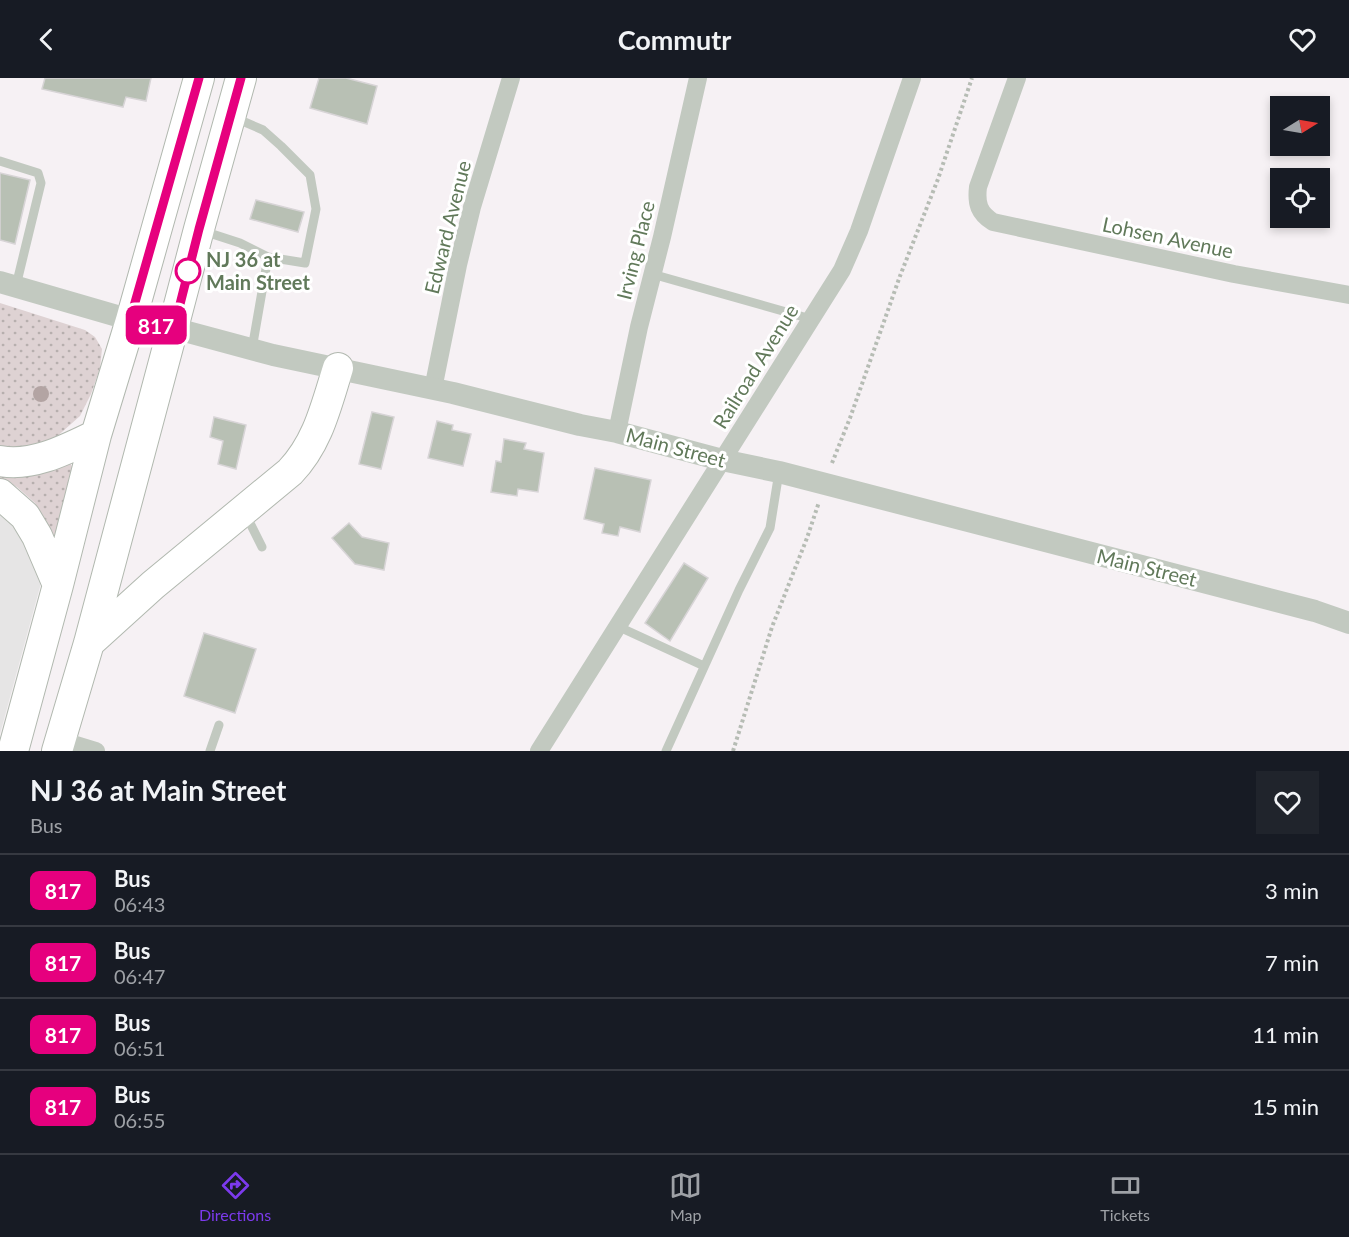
<!DOCTYPE html>
<html lang="en">
<head>
<meta charset="utf-8">
<style>
  body { margin:0; font-family:Lato,sans-serif; background:#20242c; color:#f1f3f6; height:100vh; display:flex; flex-direction:column; font-size:22px; white-space:nowrap }
  * { box-sizing:border-box; margin:0 }
  p { font-size:20px; color:#9ea1a6 }
  .icon { flex:none; width:33px; height:33px; fill:none; stroke:currentColor; stroke-width:2; stroke-linecap:round; stroke-linejoin:round }
  .map { position:relative; height:673px; overflow:hidden }
  .details { display:flex; flex-direction:column; background:#171b24; flex:1 }
  .details>* { flex:none }
  .badge { padding:0 12px; border-radius:9px; font-size:21px; line-height:39px }
  .needle { width:39px; rotate:79deg }
  .buttons { position:absolute; left:1270px; top:18px; display:grid; gap:12px }
  .buttons a { display:grid; place-items:center; width:60px; height:60px; border-radius:0px; background:#171b24; box-shadow:0 3px 9px #0003; font-size:30px }
  .map>.badge { position:absolute; translate:-50% -50%; box-shadow:0 0 0 3px #fff }
  .round { display:grid; place-items:center; flex:none; width:63px; height:63px; border-radius:0px; background:#20242c }
  .head { display:flex; align-items:center; justify-content:space-between; height:102px; padding:0 30px }
  h1 { font-size:28px; font-weight:700; line-height:45px }
  ul { padding:0; list-style:none }
  li { display:flex; align-items:center; gap:18px; height:72px; padding:0 30px; border-top:2px solid #363941 }
  li div { flex:1 }
  li b { display:block; font-size:22px }
  li em { font-style:normal }
  li .badge { min-width:66px; font-weight:700; text-align:center }
  header { display:flex; justify-content:space-between; align-items:center; height:78px; padding:0 30px; background:#171b24; font-size:27px; font-weight:700 }
  .tabs { display:flex; justify-content:space-around; align-items:center; height:84px; border-top:2px solid #363941; background:#171b24; font-size:16px; color:#9ea1a6 }
  .tabs a { display:grid; justify-items:center; gap:3px }
  .tabs .current { color:#7c3aed }
  .map>svg:first-child { display:block }
  .built { fill:#e6e5e5 }
  .grass { fill:url(#grass-dots) }
  .building { fill:#b8c0b4; stroke:#d7d4d6; stroke-width:1.5 }
  .lines { fill:none; stroke-linecap:round; stroke-linejoin:round }
  .trunk-casing { stroke:#b1b8af; stroke-width:32 }
  .path { stroke:#b6bcb4; stroke-width:4; stroke-dasharray:3 3; stroke-linecap:butt }
  .service { stroke:#c2c9c0; stroke-width:9 }
  .minor { stroke:#c2c9c0; stroke-width:18 }
  .tertiary { stroke:#c2c9c0; stroke-width:22 }
  .trunk { stroke:#fff; stroke-width:30 }
  .tree { fill:#b3a4a3 }
  .line-casing { stroke:#fff; stroke-width:14 }
  .line { stroke:#e6007e; stroke-width:9 }
  .stop-dot { fill:#fff; stroke:#e6007e; stroke-width:3 }
  .labels { text-anchor:middle; dominant-baseline:central; stroke-width:6; stroke-linejoin:round; paint-order:stroke }
  .street-label { font-size:20px; fill:#61795a; stroke:#fff }
  .stop-label { font-size:20px; font-weight:bold; fill:#61795a; stroke:#fff; text-anchor:start }
</style>
</head>
<body>
<header><svg class="icon" aria-label="back" viewBox="0 0 24 24"><path d="M15 5l-7 7 7 7"/></svg>Commutr<svg class="icon" aria-label="heart" viewBox="0 0 24 24"><path d="M12 20l-8-8c-3-5 5-10 8-4 3-6 11-1 8 4z"/></svg></header>
<div class="map">
<svg width="1349" height="673" viewBox="0 0 1349 673">
  <defs>
    <pattern id="grass-dots" width="8" height="8" patternUnits="userSpaceOnUse" patternTransform="scale(1.5)"><rect width="8" height="8" fill="#ded2d3"/><path d="M2 2h.1M6 6h.1" fill="none" stroke="#b7afae" stroke-width="1.8" stroke-linecap="round"/></pattern>
  </defs>
  <rect width="100%" height="100%" fill="#f6f1f4"/>
  <path class="built" d="M0 426 35 473 41 505 0 656Z"/>
  <path class="grass" d="M0 225 85 252 95 259 102 271 100 290 91 316 80 338 53 362 36 370 0 373Z
    M70 384 72 389 53 465 35 425 17 409 0 400V394Z"/>
  <path class="building" d="M45 0H151L146 23 126 19 123 29 42 11Z
    M319 0H346L377 8 367 46 310 30Z
    M0 95 30 102 15 166 0 162Z
    M256 122 304 134 298 154 250 141Z
    M372 334 394 339 381 391 359 386Z
    M214 339 246 347 236 391 218 386 223 363 210 359Z
    M437 343 453 347 452 352 471 356 463 388 428 380Z
    M504 361 526 365 524 371 544 375 538 414 518 411 517 418 491 414 496 383 501 384Z
    M595 390 651 402 640 454 620 449 618 458 602 455 604 446 584 441Z
    M349 445 362 459 389 465 384 492 355 486 332 460Z
    M684 485 708 500 670 563 645 545Z
    M204 555 256 571 235 635 184 618Z"/>
  <g class="lines">
    <defs>
      <path id="trunk" d="M0 383C33 389 67 371 96 357
        M0 416 25 438 37 458 58 507
        M89 565 153 507 290 394C318 365 326 328 338 290
        M13 673 58 507 96 357 131 242 199 0
        M57 673 89 565 173 250 199 151 241 0"/>
    </defs>
    <use href="#trunk" class="trunk-casing"/>
    <path class="path" d="M832 385 850 340 900 198 938 101 972 0
      M733 673 772 549 807 460 819 424"/>
    <path class="service" d="M0 83 38 95 41 105 16 208
      M203 153 240 165 268 179 305 185 316 131 310 97 281 68 263 52 233 39
      M652 196 811 241
      M252 271 268 179
      M246 437 262 469
      M617 548 704 588
      M210 673 219 647
      M666 673 739 512 770 450 779 394"/>
    <path class="minor" d="M1017 0 978 109C976 126 979 135 993 144L1234 196 1349 217
      M433 311 458 187 472 129 511 0
      M617 354 639 249 662 159 698 0
      M60 662 96 673
      M539 673 842 192 859 153 912 0"/>
    <path class="tertiary" d="M0 204 131 242 173 250 273 277 453 315 580 347 617 354 722 382 779 394 1315 533 1349 545"/>
    <use href="#trunk" class="trunk"/>
  </g>
  <circle class="tree" cx="41" cy="316" r="8"/>
  <g class="lines">
    <defs>
      <path id="line" d="M199 0 130 242 174 250 199 151 241 0"/>
    </defs>
    <use href="#line" class="line-casing"/>
    <use href="#line" class="line"/>
  </g>
  <circle class="stop-dot" cx="188" cy="193" r="12"/>
  <g class="labels">
    <g class="street-label">
      <text transform="translate(447 149) rotate(-76)">Edward Avenue</text>
      <text transform="translate(1168 159) rotate(12)">Lohsen Avenue</text>
      <text transform="translate(635 172) rotate(-76)">Irving Place</text>
      <text transform="translate(755 288) rotate(-58)">Railroad Avenue</text>
      <text transform="translate(676 369) rotate(15)">Main Street</text>
      <text transform="translate(1147 489) rotate(14)">Main Street</text>
    </g>
    <g class="stop-label">
      <text x="206" y="181">NJ 36 at<tspan x="206" dy="23">Main Street</tspan></text>
    </g>
  </g>
</svg>
<div class="buttons">
<a><svg class="needle" viewBox="-14 -14 28 28"><path d="M0-13l5 13h-10z" fill="#e53935"/><path d="M0 13l5-13h-10z" fill="#9ea1a6"/></svg></a>
<a><svg class="icon" aria-label="locate" viewBox="0 0 24 24"><circle cx="12" cy="12" r="6"/><path d="M12 2v4M12 18v4M2 12h4M18 12h4"/></svg></a>
</div>
<b class="badge" style="left:156px;top:247px;background:#e6007e;color:#fff">817</b>
</div>
<section class="details">
<div class="head"><div><h1>NJ 36 at Main Street</h1><p>Bus</p></div><a class="round"><svg class="icon" aria-label="heart" viewBox="0 0 24 24"><path d="M12 20l-8-8c-3-5 5-10 8-4 3-6 11-1 8 4z"/></svg></a></div>
<ul>
<li><span class="badge" style="background:#e6007e;color:#fff">817</span><div><b>Bus</b><p>06:43</p></div><em>3 min</em></li>
<li><span class="badge" style="background:#e6007e;color:#fff">817</span><div><b>Bus</b><p>06:47</p></div><em>7 min</em></li>
<li><span class="badge" style="background:#e6007e;color:#fff">817</span><div><b>Bus</b><p>06:51</p></div><em>11 min</em></li>
<li><span class="badge" style="background:#e6007e;color:#fff">817</span><div><b>Bus</b><p>06:55</p></div><em>15 min</em></li>
</ul>
</section>
<nav class="tabs">
<a class="current"><svg class="icon" aria-label="directions" viewBox="0 0 24 24"><path d="M12 3l9 9-9 9-9-9zM9 14v-3h6M13 9l2 2-2 2"/></svg>Directions</a>
<a><svg class="icon" aria-label="map" viewBox="0 0 24 24"><path d="M3 6l6-2 6 2 6-2v14l-6 2-6-2-6 2zM9 4v14M15 6v14"/></svg>Map</a>
<a><svg class="icon" aria-label="tickets" viewBox="0 0 24 24"><path d="M3 7h18v10H3zM15 7v10"/></svg>Tickets</a>
</nav>
</body>
</html>
